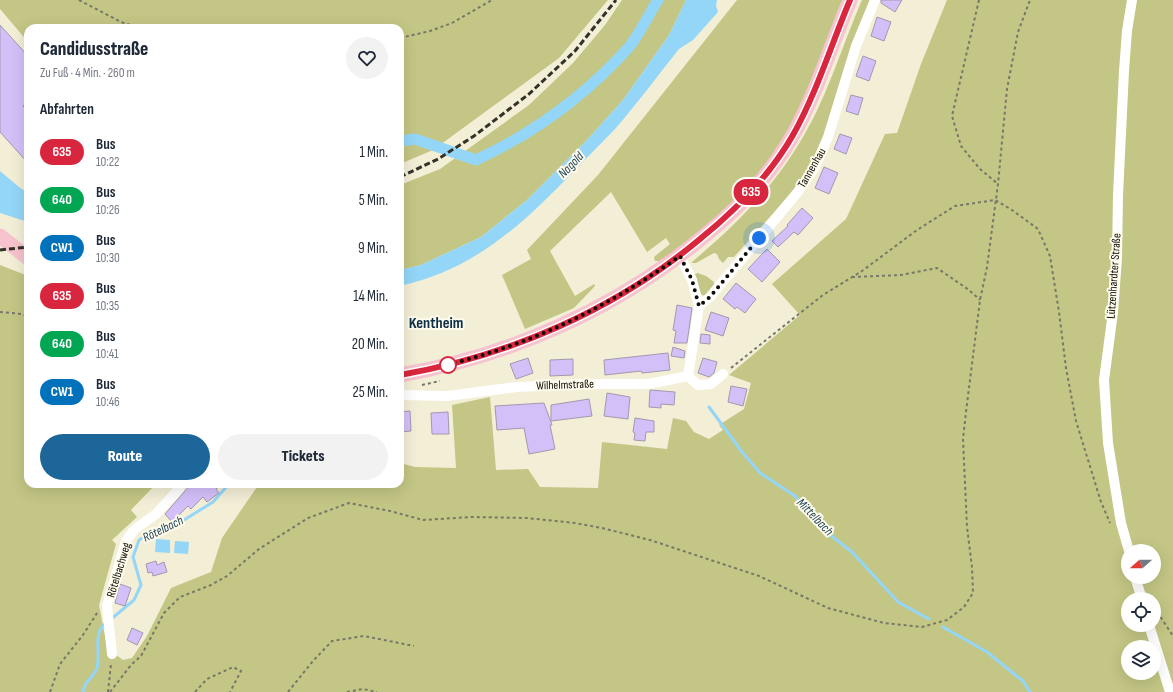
<!DOCTYPE html>
<html lang="de">
<head>
<meta charset="utf-8">
<style>
  body { margin:0; font-family:"Sofia Sans Condensed",sans-serif; background:#f2f2f3; color:#1f2937; height:100vh; display:flex; flex-direction:column; font-size:15px; white-space:nowrap }
  * { box-sizing:border-box; margin:0 }
  p { font-size:13px; color:#747a83 }
  .icon { flex:none; width:22px; height:22px; fill:none; stroke:currentColor; stroke-width:2; stroke-linecap:round; stroke-linejoin:round }
  .map { position:relative; flex:1; overflow:hidden }
  .drawer { position:absolute; left:24px; top:24px; width:380px; height:464px; display:flex; flex-direction:column; background:#fff; border-radius:12px; box-shadow:0 4px 16px #0002 }
  .drawer>* { flex:none }
  .badge { padding:0 8px; border-radius:13px; font-size:14px; line-height:26px }
  .needle { width:26px; rotate:249deg }
  .buttons { position:absolute; left:1121px; top:544px; display:grid; gap:8px }
  .buttons a { display:grid; place-items:center; width:40px; height:40px; border-radius:50%; background:#fff; box-shadow:0 4px 16px #0002; font-size:20px }
  .you { position:absolute; width:20px; height:20px; margin:-10px; border:3px solid #fff; border-radius:50%; background:#1a73e8; box-shadow:0 0 0 6px #1a73e833 }
  .map>.badge { position:absolute; translate:-50% -50%; box-shadow:0 0 0 2px #fff }
  h2 { padding:0 16px; font-size:15px; line-height:36px }
  .round { display:grid; place-items:center; flex:none; width:42px; height:42px; border-radius:21px; background:#f2f2f3 }
  .head { display:flex; align-items:center; justify-content:space-between; height:68px; padding:0 16px }
  h1 { font-size:19px; font-weight:800; line-height:30px }
  .primary-button { display:flex; gap:8px; margin-top:auto; padding:8px 16px }
  .primary-button a { flex:1; height:46px; border-radius:24px; background:#1d6699; color:#fff; font-size:16px; font-weight:800; line-height:46px; text-align:center }
  .primary-button a+a { background:#f2f2f3; color:#1f2937 }
  ul { padding:0; list-style:none }
  li { display:flex; align-items:center; gap:12px; height:48px; padding:0 16px }
  li div { flex:1 }
  li b { display:block; font-size:15px }
  li em { font-style:normal }
  li .badge { min-width:44px; font-weight:700; text-align:center }
  .map>svg:first-child { display:block }
  .green { fill:#c3c684; fill-rule:evenodd }
  .water { fill:#94d6f8 }
  .lines { fill:none; stroke-linecap:round; stroke-linejoin:round }
  .stream { stroke:#94d6f8; stroke-width:3 }
  .canal { stroke:#94d6f8; stroke-width:11 }
  .building { fill:#d4c0f9; stroke:#a099ae }
  .path { stroke:#797768; stroke-width:2; stroke-dasharray:3 3; stroke-linecap:butt }
  .street { stroke:#fff; stroke-width:10 }
  .primary { stroke:#f7c3ce; stroke-width:15 }
  .rail { stroke:#343228; stroke-width:3; stroke-dasharray:6 3; stroke-linecap:butt }
  .line-casing { stroke:#fff; stroke-width:9 }
  .line { stroke:#d7263d; stroke-width:6 }
  .walk { stroke:#0d0c05; stroke-width:4; stroke-dasharray:0 7.2 }
  .stop-dot { fill:#fff; stroke:#d7263d; stroke-width:2 }
  .labels { text-anchor:middle; dominant-baseline:central; stroke-width:4; stroke-linejoin:round; paint-order:stroke }
  .street-label { font-size:12px; fill:#0d0c05; stroke:#fefbed }
  .water-label { font-size:13px; font-style:italic; fill:#214658; stroke:#fefbed }
  .district-label { font-size:16px; font-weight:bold; fill:#0c2e47; stroke:#fefbed }
</style>
</head>
<body>
<div class="map">
<svg width="1173" height="692" viewBox="0 0 1173 692">
  <rect width="100%" height="100%" fill="#f3eed6"/>
  <path class="green" d="M0 0H608L559 58 433 150 400 164V28H28V42L0 9Z
    M622 0H686L669 35 623 100 587 140 527 200 481 237 421 265 400 270V185L440 169 529 105 573 63 605 25Z
    M737 0H844L808 92 787 132 765 166 719 217 663 261H655L654 257 670 244 666 238 647 252 611 192 550 251 575 296 594 284 595 286 574 308 525 329 502 275 531 259 527 250 598 175Z
    M862 0H870L858 29 821 144 809 169 795 189 734 257H728L723 263 719 259 717 254 714 253 696 263H692V262C736 225 774 187 803 137 828 95 842 46 862 0Z
    M947 0H1173V692H0V265L28 276V484H156L131 510 137 517 112 540 116 544 99 605 108 652 115 654 123 660 132 658 147 636 171 588 211 572 222 538 259 484H400V463L415 467 456 468 452 405 490 397 496 470 528 469 540 487 598 488 602 442 667 449 673 418 686 421 694 432 709 439 723 430 719 425 744 409 751 383 729 375 800 315 772 284 846 219 885 134 897 133 921 64ZM1128 551H1154V577H1128ZM1128 599H1154V625H1128ZM1128 647H1154V673H1128Z
    M698 273 706 276 714 282V286L705 296 700 294 695 274Z"/>
  <path class="water" d="M686 0H717L716 6 718 12 693 40 679 49C658 75 637 104 615 129 601 144 586 158 572 173 522 225 473 270 400 286V270L421 265 481 237 527 200 587 140 623 100 669 35Z
    M0 171 19 187 28 193V222L0 213Z
    M156 539 170 540V553L155 552Z
    M175 541 189 542 188 554 174 553Z"/>
  <g class="lines">
    <path class="stream" d="M709 407 742 452 760 473 795 496 820 527 852 552 898 602 929 619
      M110 620 134 600 141 585 133 557 139 540 154 531 169 527 184 520 213 502 229 484
      M943 627 987 652 1023 681 1030 692
      M83 692C84 681 94 677 97 668 101 653 92 633 106 623"/>
    <path class="canal" d="M400 141 415 139 476 160C534 133 587 94 629 47 639 35 649 14 658 0"/>
  </g>
  <path class="building" d="M881 0H902L895 12 881 3Z
    M877 17 891 22 884 41 871 36Z
    M0 25 28 56V101L23 106 28 112V163L0 132Z
    M863 56 876 61 869 81 856 76Z
    M851 95 863 98 858 115 846 111Z
    M840 134 852 138 846 154 834 149Z
    M824 167 838 173 829 194 815 188Z
    M802 208 813 218 798 235 794 232 778 247 772 241 788 226 787 225Z
    M767 249 780 262 762 282 748 269Z
    M736 283 756 299 745 313 737 307 735 309 723 299Z
    M677 305 692 308 687 343H674L676 331 673 330Z
    M711 312 729 318 723 336 705 330Z
    M701 334 710 335V344L700 343Z
    M673 347 685 351 684 358 671 356Z
    M668 353 670 370 642 373 641 371 605 375 604 360Z
    M528 358 533 373 516 379 510 364Z
    M703 358 717 362 714 373 709 377 698 373Z
    M573 359V375L550 376V360Z
    M731 386 747 389 743 406 728 402Z
    M650 390 675 392 674 405 661 404V408L649 407Z
    M607 393 630 397 628 419 604 416Z
    M589 399 592 416 551 421V405Z
    M544 403 552 425H550L555 449 529 454 524 428 497 430 495 406Z
    M410 411 411 431 400 432V412Z
    M448 412 449 434H432L431 413Z
    M635 418 654 421V432H646L645 441 634 440 635 433 633 432Z
    M191 484H222L216 489 219 493 207 502 203 497 191 509 188 506 172 522 165 514Z
    M156 561 157 565 164 562 167 572 153 576 152 572 148 573 146 564Z
    M120 584 131 588 125 606 115 603Z
    M132 628 143 633 137 645 127 640Z"/>
  <g class="lines">
    <path class="path" d="M79 0 121 22 140 28
      M979 0 952 116 961 146 980 169 998 184
      M400 38 430 31 452 23 492 0
      M852 277 901 275 937 268 969 290 980 300
      M0 312 22 314 28 317
      M731 368 795 317 823 295 862 271 917 230 955 206 995 200 1012 210 1038 229 1050 256 1059 312 1066 368 1076 421 1101 502 1110 523
      M422 385 440 381
      M1154 607 1173 636
      M50 692 60 664 83 635 97 613
      M108 692 111 664
      M110 692 131 665 141 656 164 613 180 597 211 585 227 576 259 549 308 518 349 503 390 511 423 520 471 517 527 518 575 523 602 528 650 540 759 576 828 608 884 623 922 627 947 620 964 607 973 593 972 567 967 527 963 439 966 412 980 300 987 267 998 184 1007 89 1018 32 1030 0
      M195 692 207 679 233 667 241 671 230 692
      M288 692 313 661 332 641 364 636 414 646
      M347 692 363 689 377 692"/>
    <path class="street" d="M680 256 692 280 699 306 688 376
      M699 306 710 297 797 193 815 167 828 137 856 46 875 0
      M400 395 447 396 517 387 586 384H649L688 376 698 385 711 384 723 374
      M1129 551 1121 523 1108 443 1104 380 1113 312 1117 258 1118 195 1124 71 1127 31 1132 0
      M1135 577 1142 599
      M1149 625 1170 692
      M112 654 107 606 126 541 134 530 156 514 179 489 181 484"/>
    <path class="primary" d="M0 236 28 258
      M400 375C510 356 616 309 703 237 738 209 771 174 793 135 817 92 831 45 850 0"/>
    <path class="rail" d="M400 177 438 159 474 136 529 94 575 51 616 0
      M0 250 28 247"/>
  </g>
  <g class="lines">
    <defs>
      <path id="line" d="M400 375C509 356 615 310 700 239 736 210 770 175 793 135 817 92 831 45 850 0"/>
    </defs>
    <use href="#line" class="line-casing"/>
    <use href="#line" class="line"/>
    <path class="walk" d="M448 365C473 358 497 351 521 342 579 320 630 291 680 256L692 280 699 306 710 297 759 238"/>
  </g>
  <circle class="stop-dot" cx="448" cy="365" r="8"/>
  <g class="labels">
    <g class="street-label">
      <text transform="translate(812 168) rotate(-60)">Tannenhau</text>
      <text transform="translate(1114 276) rotate(-86)">Lützenhardter Straße</text>
      <text transform="translate(565 385) rotate(-2)">Wilhelmstraße</text>
      <text transform="translate(119 570) rotate(-73)">Rötelbachweg</text>
    </g>
    <g class="water-label">
      <text transform="translate(571 165) rotate(-46)">Nagold</text>
      <text transform="translate(815 517) rotate(46)">Mittelbach</text>
      <text transform="translate(163 529) rotate(-26)">Rötelbach</text>
    </g>
    <g class="district-label">
      <text x="436" y="323">Kentheim</text>
    </g>
  </g>
</svg>
<div class="buttons">
<a><svg class="needle" viewBox="-14 -14 28 28"><path d="M0-13l5 13h-10z" fill="#e53935"/><path d="M0 13l5-13h-10z" fill="#747a83"/></svg></a>
<a><svg class="icon" aria-label="locate" viewBox="0 0 24 24"><circle cx="12" cy="12" r="6"/><path d="M12 2v4M12 18v4M2 12h4M18 12h4"/></svg></a>
<a><svg class="icon" aria-label="layers" viewBox="0 0 24 24"><path d="M12 4l9 5-9 5-9-5zM3 14l9 5 9-5"/></svg></a>
</div>
<div class="you" style="left:759px;top:238px"></div>
<b class="badge" style="left:751px;top:192px;background:#d7263d;color:#fff">635</b>
<section class="drawer">
<div class="head"><div><h1>Candidusstraße</h1><p>Zu Fuß · 4 Min. · 260 m</p></div><a class="round"><svg class="icon" aria-label="heart" viewBox="0 0 24 24"><path d="M12 20l-8-8c-3-5 5-10 8-4 3-6 11-1 8 4z"/></svg></a></div>
<h2>Abfahrten</h2>
<ul>
<li><span class="badge" style="background:#d7263d;color:#fff">635</span><div><b>Bus</b><p>10:22</p></div><em>1 Min.</em></li>
<li><span class="badge" style="background:#00a651;color:#fff">640</span><div><b>Bus</b><p>10:26</p></div><em>5 Min.</em></li>
<li><span class="badge" style="background:#0072bc;color:#fff">CW1</span><div><b>Bus</b><p>10:30</p></div><em>9 Min.</em></li>
<li><span class="badge" style="background:#d7263d;color:#fff">635</span><div><b>Bus</b><p>10:35</p></div><em>14 Min.</em></li>
<li><span class="badge" style="background:#00a651;color:#fff">640</span><div><b>Bus</b><p>10:41</p></div><em>20 Min.</em></li>
<li><span class="badge" style="background:#0072bc;color:#fff">CW1</span><div><b>Bus</b><p>10:46</p></div><em>25 Min.</em></li>
</ul>
<div class="primary-button"><a>Route</a><a>Tickets</a></div>
</section>
</div>
</body>
</html>
